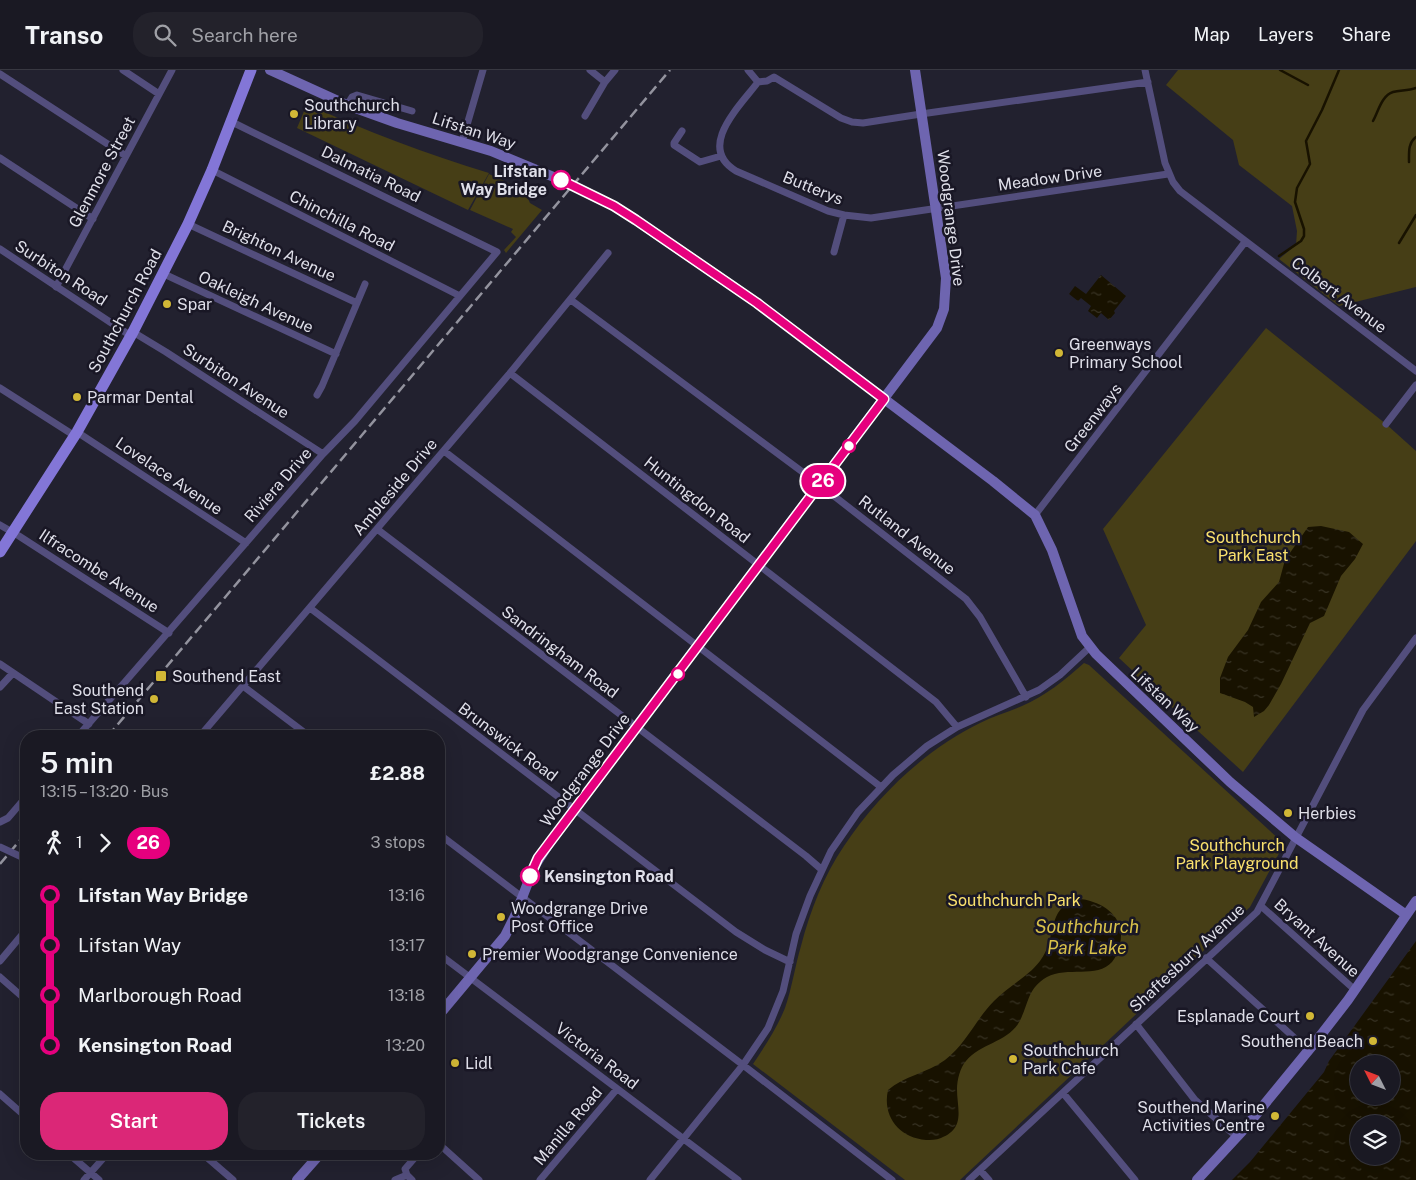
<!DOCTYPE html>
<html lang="en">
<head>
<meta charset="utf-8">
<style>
  body { margin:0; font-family:"Public Sans",sans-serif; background:#23222b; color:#f1f3f6; height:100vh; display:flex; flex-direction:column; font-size:19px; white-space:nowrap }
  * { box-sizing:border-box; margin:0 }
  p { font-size:16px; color:#9fa0a6 }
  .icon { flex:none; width:28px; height:28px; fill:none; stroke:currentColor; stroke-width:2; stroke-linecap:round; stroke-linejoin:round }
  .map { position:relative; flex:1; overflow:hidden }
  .drawer { position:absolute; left:20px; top:660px; width:425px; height:430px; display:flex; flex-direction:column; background:#1a1923; border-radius:20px; box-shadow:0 5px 20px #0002,0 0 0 1px #383841 }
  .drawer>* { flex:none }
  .badge { padding:0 10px; border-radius:16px; font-size:18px; line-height:32px }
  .needle { width:32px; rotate:312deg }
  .fabs { position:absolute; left:1350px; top:985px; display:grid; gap:10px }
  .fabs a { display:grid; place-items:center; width:50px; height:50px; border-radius:50%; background:#1a1923; box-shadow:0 5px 20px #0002,0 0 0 1px #383841; font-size:25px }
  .map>.badge { position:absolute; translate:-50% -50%; box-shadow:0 0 0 2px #fff }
  .legs { display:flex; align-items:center; gap:8px; height:55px; padding:0 20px; font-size:16px }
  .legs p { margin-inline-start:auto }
  .head { display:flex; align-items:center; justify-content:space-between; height:85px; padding:0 20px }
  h1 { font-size:28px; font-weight:600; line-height:38px }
  .cta { display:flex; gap:10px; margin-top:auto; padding:10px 20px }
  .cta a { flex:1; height:58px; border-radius:20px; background:#db2777; color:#fff; font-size:20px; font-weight:600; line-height:58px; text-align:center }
  .cta a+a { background:#23222b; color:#f1f3f6 }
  ul { padding:0 20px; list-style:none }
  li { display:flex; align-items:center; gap:18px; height:50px; font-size:19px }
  li i { display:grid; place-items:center; width:8px; height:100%; margin:0 6px; background:currentColor }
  li i::after { content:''; width:12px; height:12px; margin:-6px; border:4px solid; border-radius:50%; background:#1a1923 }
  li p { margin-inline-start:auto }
  li:first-child i { background:linear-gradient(#0000 50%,currentColor 0) }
  li:last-child i { background:linear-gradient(currentColor 50%,#0000 0) }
  header { display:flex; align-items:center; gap:30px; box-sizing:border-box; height:70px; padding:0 25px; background:#1a1923; border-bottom:1px solid #383841 }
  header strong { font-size:24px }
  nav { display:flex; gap:28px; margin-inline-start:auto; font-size:18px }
  .search { width:350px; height:45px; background:#23222b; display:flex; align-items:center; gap:12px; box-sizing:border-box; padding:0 18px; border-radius:20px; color:#9fa0a6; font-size:19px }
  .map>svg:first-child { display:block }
  .green { fill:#463e16 }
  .water { fill:url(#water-ripples); fill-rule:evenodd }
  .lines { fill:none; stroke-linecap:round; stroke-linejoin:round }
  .stream { stroke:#181200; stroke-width:2.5 }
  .street { stroke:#534e7d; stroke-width:7 }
  .secondary { stroke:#6e65b0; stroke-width:10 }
  .primary { stroke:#8376d7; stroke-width:11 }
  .rail { stroke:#93939e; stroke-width:2.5; stroke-dasharray:10 5; stroke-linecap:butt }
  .street-bridge { stroke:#534e7d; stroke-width:7 }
  .line-1-casing { stroke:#fff; stroke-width:11 }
  .line-1 { stroke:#e6007e; stroke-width:8 }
  .poi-dot { fill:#d1b736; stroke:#191725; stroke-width:2 }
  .stop-1-dot { fill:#fff; stroke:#e6007e; stroke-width:2.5 }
  .labels { text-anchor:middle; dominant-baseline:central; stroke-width:5; stroke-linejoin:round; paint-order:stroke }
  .poi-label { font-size:16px; fill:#dfdfe9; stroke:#191725; text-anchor:start }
  .street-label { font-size:16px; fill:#dfdfe9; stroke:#191725 }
  .stop-label { font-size:16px; font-weight:bold; fill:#dfdfe9; stroke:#191725; text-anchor:end }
  .park-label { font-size:16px; fill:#fae16d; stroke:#191725 }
  .water-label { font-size:18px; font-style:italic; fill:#d8c049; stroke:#191725 }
</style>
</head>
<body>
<header>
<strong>Transo</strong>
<div class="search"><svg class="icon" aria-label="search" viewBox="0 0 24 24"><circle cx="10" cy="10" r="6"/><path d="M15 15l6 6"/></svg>Search here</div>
<nav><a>Map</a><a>Layers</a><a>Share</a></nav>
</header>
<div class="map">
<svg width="1416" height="1110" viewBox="0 0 1416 1110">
  <defs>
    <pattern id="water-ripples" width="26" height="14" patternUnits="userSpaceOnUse" patternTransform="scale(1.25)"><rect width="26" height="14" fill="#181200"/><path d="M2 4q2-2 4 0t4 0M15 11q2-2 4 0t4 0" fill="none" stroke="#393425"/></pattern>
  </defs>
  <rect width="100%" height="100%" fill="#22212f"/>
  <path class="green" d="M1178 0H1416V217L1339 236 1279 189 1296 175 1297 161 1292 136 1239 95 1233 70 1166 15Z
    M307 34C365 61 427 84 489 103L468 140 297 58Z
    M489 104 524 120 530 133 542 140 506 183 504 180 516 167 511 162 513 159 470 140Z
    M1266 258 1386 354 1416 381V471L1243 702 1165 631 1163 633 1134 606 1135 603 1119 588 1146 555 1103 459Z
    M1084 593 1089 595 1282 772 1283 776 1250 837 960 1110H905L753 994C765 976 777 958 785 938 792 918 795 896 801 876 810 841 824 805 844 776 878 725 925 680 980 653 993 646 1008 642 1022 636 1045 626 1065 610 1084 593Z"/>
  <path class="water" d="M1101 205 1126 226 1114 241 1115 243 1109 250 1101 243 1097 248 1088 241 1091 236 1081 228 1078 231 1069 224 1075 216 1086 224Z
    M1321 456 1349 462 1363 474 1355 489 1341 506 1324 546 1310 553 1281 614 1269 635 1264 641 1254 647 1253 637 1245 632 1220 623V608L1228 587 1248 560 1261 532 1279 512 1285 490 1308 457Z
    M1082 829C1105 833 1126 848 1120 874 1119 880 1116 887 1112 892 1097 909 1067 896 1047 907 1026 919 1029 936 1018 954 1006 972 980 974 966 991 960 998 957 1010 957 1019 957 1039 966 1058 941 1068 936 1070 931 1070 926 1070 899 1068 882 1046 888 1020 904 1006 927 1003 945 990 966 974 976 949 994 931 1008 916 1028 907 1040 891 1059 867 1044 835 1082 829Z
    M1416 871V1110H1232L1250 1092 1324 1002 1329 991ZM1359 994H1391V1026H1359ZM1359 1054H1391V1086H1359Z"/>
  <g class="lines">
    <path class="stream" d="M1280 0 1308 15
      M1373 51C1378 42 1382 25 1393 22 1400 20 1408 21 1416 18
      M1409 92C1409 82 1408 73 1416 67
      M1399 173 1416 145
      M1279 186 1301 171 1304 166V159L1295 132 1297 118 1310 94 1306 71 1322 40 1339 0"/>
    <path class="street" d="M123 0 159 24
      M590 0 605 12
      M748 0 758 12
      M1145 0 1165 93 1173 112 1180 121 1416 301
      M0 4 126 86
      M1148 12 921 44 863 53 852 52 841 48 774 7 767 11 758 12C740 36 696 77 736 101L828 141 844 145 871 148 1168 104
      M347 35 352 27 357 25 412 41
      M585 46 605 12 615 0
      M682 61 674 73V75L700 92 721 86
      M462 72 483 0
      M0 88 93 149
      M212 100 460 226
      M188 154 357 233
      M0 179 131 266
      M834 182 844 145
      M164 204 336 284
      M56 217 172 0
      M571 230 820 415 966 529 980 547 1026 627
      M133 262 166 282 323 384
      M510 303 936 632 957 657
      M0 318 75 366
      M317 325 322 316 365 214
      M1386 354 1416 315
      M77 362 246 473
      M444 381 881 717
      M1035 445 1245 172
      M0 455 19 466 169 563
      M377 459 806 786 821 799
      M310 538 736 862 765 880 790 892
      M0 594 89 654
      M243 616 309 666
      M0 617 13 603
      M78 666 323 384 355 351 497 182 232 52
      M200 666 510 303 608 183
      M0 752 8 748 26 727
      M439 764 743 995 892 1110
      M1261 836 1355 920
      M439 884 738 1110
      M1206 888 1309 981
      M0 891 26 860
      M0 907 26 930
      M1136 954 1195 1030 1237 1067
      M1063 1023 1135 1110
      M0 1024 26 1047
      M439 1074 479 1110
      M69 1084 99 1110
      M203 1084 233 1110
      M980 1100 989 1110
      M84 1110 107 1084
      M395 1110 407 1105
      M412 1110 407 1105 405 1099 418 1084
      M540 1110 617 1019
      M650 1110 743 995 768 958 783 921 796 864 810 826 831 781 858 742 893 705 927 676 957 657 1039 620 1060 605 1090 577
      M969 1110 1257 842 1363 640 1416 568"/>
    <path class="secondary" d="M270 0 347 35 397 53 491 81 561 110 614 136 636 150 757 233 993 411 1035 445 1052 480 1082 566 1096 584 1230 712 1295 767 1405 844
      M439 945 505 866 515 846 534 797 550 772 937 258 944 239 946 208 915 0
      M297 1110 320 1084
      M1197 1110 1245 1058 1317 970 1348 930 1416 831"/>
    <path class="primary" d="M0 482 77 362 133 262 188 154 212 100 251 0"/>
    <path class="rail" d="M108 666 670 0
      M0 794 26 763"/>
    <path class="street-bridge" d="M0 777 26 789"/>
  </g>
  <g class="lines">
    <defs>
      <path id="line-1" d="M530 806 538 788 550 772 884 329 757 233 636 150 614 136 561 110"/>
    </defs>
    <use href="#line-1" class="line-1-casing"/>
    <use href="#line-1" class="line-1"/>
  </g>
  <g class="poi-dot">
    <circle cx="294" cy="44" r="5"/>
    <circle cx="167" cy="234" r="5"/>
    <circle cx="1059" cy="283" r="5"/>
    <circle cx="77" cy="327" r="5"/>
    <rect x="155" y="600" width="12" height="12" rx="2.5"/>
    <circle cx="154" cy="629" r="5"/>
    <circle cx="1288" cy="743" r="5"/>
    <circle cx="501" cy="847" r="5"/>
    <circle cx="472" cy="884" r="5"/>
    <circle cx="1310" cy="946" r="5"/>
    <circle cx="1373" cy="971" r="5"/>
    <circle cx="1013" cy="989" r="5"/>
    <circle cx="455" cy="993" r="5"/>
    <circle cx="1275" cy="1046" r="5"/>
  </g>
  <g class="stop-1-dot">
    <circle cx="561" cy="110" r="9"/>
    <circle cx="849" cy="376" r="6"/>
    <circle cx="678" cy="604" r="6"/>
    <circle cx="530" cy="806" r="9"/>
  </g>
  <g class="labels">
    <g class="poi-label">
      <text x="304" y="35">Southchurch<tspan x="304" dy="18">Library</tspan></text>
      <text x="177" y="234">Spar</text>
      <text x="1069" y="274">Greenways<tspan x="1069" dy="18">Primary School</tspan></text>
      <text x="87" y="327">Parmar Dental</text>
      <text x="172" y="606">Southend East</text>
      <text x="144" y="620" text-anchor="end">Southend<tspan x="144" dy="18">East Station</tspan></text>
      <text x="1298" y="743">Herbies</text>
      <text x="511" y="838">Woodgrange Drive<tspan x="511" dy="18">Post Office</tspan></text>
      <text x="482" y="884">Premier Woodgrange Convenience</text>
      <text x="1300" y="946" text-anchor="end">Esplanade Court</text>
      <text x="1363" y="971" text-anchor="end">Southend Beach</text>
      <text x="1023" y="980">Southchurch<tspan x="1023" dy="18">Park Cafe</tspan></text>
      <text x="465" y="993">Lidl</text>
      <text x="1265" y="1037" text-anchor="end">Southend Marine<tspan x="1265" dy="18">Activities Centre</tspan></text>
    </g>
    <g class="street-label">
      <text transform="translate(474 61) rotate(18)">Lifstan Way</text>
      <text transform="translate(102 102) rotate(-62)">Glenmore Street</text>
      <text transform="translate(371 104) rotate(26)">Dalmatia Road</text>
      <text transform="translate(1050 108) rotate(-8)">Meadow Drive</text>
      <text transform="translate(813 118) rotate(22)">Butterys</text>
      <text transform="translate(951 148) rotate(83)">Woodgrange Drive</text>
      <text transform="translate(342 151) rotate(27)">Chinchilla Road</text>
      <text transform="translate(279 181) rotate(25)">Brighton Avenue</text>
      <text transform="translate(61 203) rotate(33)">Surbiton Road</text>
      <text transform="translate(1339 225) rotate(37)">Colbert Avenue</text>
      <text transform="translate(256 232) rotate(25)">Oakleigh Avenue</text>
      <text transform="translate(125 241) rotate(-62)">Southchurch Road</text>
      <text transform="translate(236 311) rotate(33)">Surbiton Avenue</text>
      <text transform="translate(1093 348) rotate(-52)">Greenways</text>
      <text transform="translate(169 406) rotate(34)">Lovelace Avenue</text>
      <text transform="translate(278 415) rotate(-49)">Riviera Drive</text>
      <text transform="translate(395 417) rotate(-50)">Ambleside Drive</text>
      <text transform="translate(697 430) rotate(38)">Huntingdon Road</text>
      <text transform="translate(907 465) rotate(38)">Rutland Avenue</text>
      <text transform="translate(99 501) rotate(33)">Ilfracombe Avenue</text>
      <text transform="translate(560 582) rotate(37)">Sandringham Road</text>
      <text transform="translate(1165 630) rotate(43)">Lifstan Way</text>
      <text transform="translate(508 672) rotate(37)">Brunswick Road</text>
      <text transform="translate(585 700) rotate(-53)">Woodgrange Drive</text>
      <text transform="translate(1317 868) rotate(42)">Bryant Avenue</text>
      <text transform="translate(1187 888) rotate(-43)">Shaftesbury Avenue</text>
      <text transform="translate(597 986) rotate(37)">Victoria Road</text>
      <text transform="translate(568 1056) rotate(-50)">Manilla Road</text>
    </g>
    <g class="stop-label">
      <text x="547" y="101">Lifstan<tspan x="547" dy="18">Way Bridge</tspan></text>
      <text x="544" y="806" text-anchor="start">Kensington Road</text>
    </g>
    <g class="park-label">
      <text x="1253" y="467">Southchurch<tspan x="1253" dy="18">Park East</tspan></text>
      <text x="1237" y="775">Southchurch<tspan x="1237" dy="18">Park Playground</tspan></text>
      <text x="1014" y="830">Southchurch Park</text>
    </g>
    <g class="water-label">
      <text x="1087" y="856">Southchurch<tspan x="1087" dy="21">Park Lake</tspan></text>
    </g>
  </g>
</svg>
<div class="fabs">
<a><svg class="needle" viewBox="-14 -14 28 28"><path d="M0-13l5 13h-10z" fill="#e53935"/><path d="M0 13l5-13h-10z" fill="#9fa0a6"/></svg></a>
<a><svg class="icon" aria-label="layers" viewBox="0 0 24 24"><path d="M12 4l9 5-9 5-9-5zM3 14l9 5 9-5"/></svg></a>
</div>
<b class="badge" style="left:823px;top:411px;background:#e6007e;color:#fff">26</b>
<section class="drawer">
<div class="head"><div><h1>5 min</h1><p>13:15 – 13:20 · Bus</p></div><b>£2.88</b></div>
<div class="legs"><svg class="icon" aria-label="walk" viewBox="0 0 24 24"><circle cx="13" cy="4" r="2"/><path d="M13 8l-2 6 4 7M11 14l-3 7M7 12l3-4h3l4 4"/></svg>1<svg class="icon" aria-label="forward" viewBox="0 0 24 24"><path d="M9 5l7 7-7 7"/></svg><b class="badge" style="background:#e6007e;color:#fff">26</b><p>3 stops</p></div>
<ul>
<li><i style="color:#e6007e"></i><b>Lifstan Way Bridge</b><p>13:16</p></li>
<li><i style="color:#e6007e"></i><span>Lifstan Way</span><p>13:17</p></li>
<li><i style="color:#e6007e"></i><span>Marlborough Road</span><p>13:18</p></li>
<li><i style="color:#e6007e"></i><b>Kensington Road</b><p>13:20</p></li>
</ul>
<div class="cta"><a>Start</a><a>Tickets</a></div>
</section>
</div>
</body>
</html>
